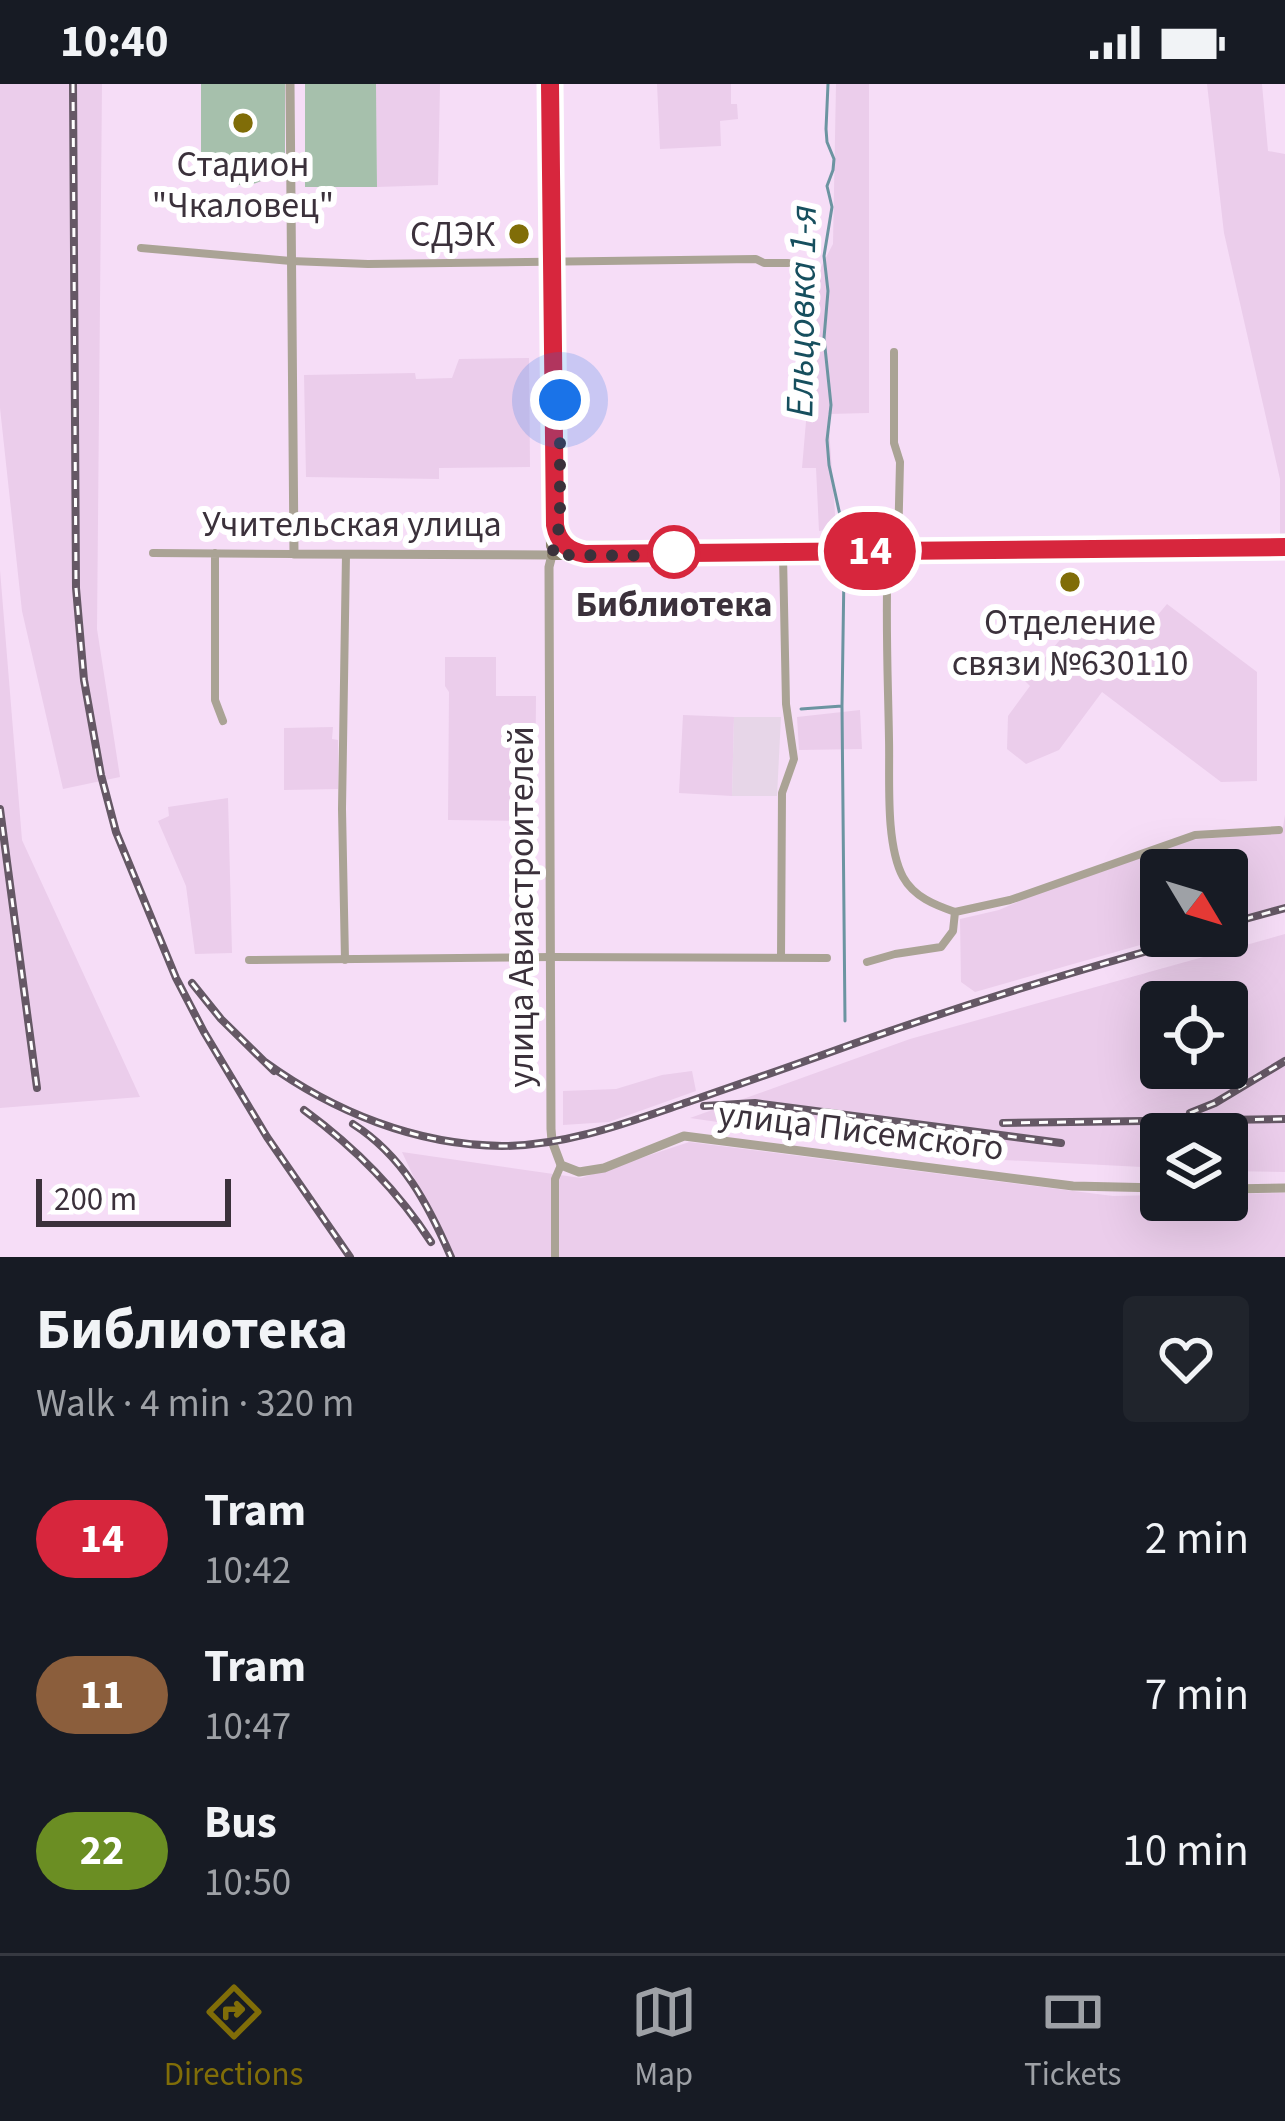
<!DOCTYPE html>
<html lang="en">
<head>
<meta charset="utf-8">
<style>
  body { margin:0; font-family:"Source Sans 3",sans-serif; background:#20242c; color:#f1f3f6; height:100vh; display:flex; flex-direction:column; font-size:45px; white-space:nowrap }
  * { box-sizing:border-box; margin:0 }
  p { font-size:39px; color:#9ea1a6 }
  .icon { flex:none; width:66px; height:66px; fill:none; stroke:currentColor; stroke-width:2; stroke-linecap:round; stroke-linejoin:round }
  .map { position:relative; height:1173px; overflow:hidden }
  .panel { display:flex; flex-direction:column; background:#171b24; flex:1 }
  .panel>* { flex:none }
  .badge { padding:0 24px; border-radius:39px; font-size:42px; line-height:78px }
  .needle { width:78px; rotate:128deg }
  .controls { position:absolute; left:1140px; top:765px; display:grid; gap:24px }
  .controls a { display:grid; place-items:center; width:108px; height:108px; border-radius:12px; background:#171b24; box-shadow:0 12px 48px #0002; font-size:60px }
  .scale { position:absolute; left:36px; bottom:30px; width:195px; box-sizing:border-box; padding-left:12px; border:6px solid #3b313b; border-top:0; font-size:33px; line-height:42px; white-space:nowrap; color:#3b313b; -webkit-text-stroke:9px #fff; paint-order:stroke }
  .you { position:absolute; width:60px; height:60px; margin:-30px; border:9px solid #fff; border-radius:50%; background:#1a73e8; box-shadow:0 0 0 18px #1a73e833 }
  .map>.badge { position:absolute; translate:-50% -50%; box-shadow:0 0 0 6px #fff }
  .round { display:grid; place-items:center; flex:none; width:126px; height:126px; border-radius:12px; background:#20242c }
  .summary { display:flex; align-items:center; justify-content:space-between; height:204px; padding:0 36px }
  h1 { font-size:57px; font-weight:700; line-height:90px }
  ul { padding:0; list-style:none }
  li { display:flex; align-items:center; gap:36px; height:156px; padding:0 36px }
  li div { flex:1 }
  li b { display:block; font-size:45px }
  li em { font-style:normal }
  li .badge { min-width:132px; font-weight:700; text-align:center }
  .status { display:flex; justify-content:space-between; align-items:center; height:84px; padding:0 60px; background:#171b24; direction:ltr }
  .status svg { height:33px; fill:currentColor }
  .tab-bar { display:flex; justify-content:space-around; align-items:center; height:168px; border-top:3px solid #363941; background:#171b24; font-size:33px; color:#9ea1a6 }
  .tab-bar a { display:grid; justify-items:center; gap:6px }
  .tab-bar .active { color:#806d08 }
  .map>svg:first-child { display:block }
  .built { fill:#ebcdeb; fill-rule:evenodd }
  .medical { fill:#e7d6e8 }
  .green { fill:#a6c0ac }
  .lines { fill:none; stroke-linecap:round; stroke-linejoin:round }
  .stream { stroke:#6c94a1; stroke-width:3 }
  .minor { stroke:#aaa395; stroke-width:8 }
  .tertiary { stroke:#aaa395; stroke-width:9 }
  .secondary { stroke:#8c836e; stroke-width:10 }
  .tram { stroke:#655865; stroke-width:3 }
  .rail-casing { stroke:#655865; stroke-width:8 }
  .rail { stroke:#fff; stroke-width:3; stroke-dasharray:9; stroke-linecap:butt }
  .line-casing { stroke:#fff; stroke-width:27 }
  .line { stroke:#d7263d; stroke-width:18 }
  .walk { stroke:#3b313b; stroke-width:12; stroke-dasharray:0 21.6 }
  .poi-dot { fill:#806d08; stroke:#fff; stroke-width:4.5 }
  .stop-dot { fill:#fff; stroke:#d7263d; stroke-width:6 }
  .labels { text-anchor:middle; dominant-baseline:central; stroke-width:12; stroke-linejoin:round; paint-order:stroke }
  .poi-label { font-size:36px; fill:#3b313b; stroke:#fff }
  .street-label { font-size:36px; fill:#3b313b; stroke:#fff }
  .stop-label { font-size:36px; font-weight:bold; fill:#3b313b; stroke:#fff }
  .water-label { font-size:39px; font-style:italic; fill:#164f5e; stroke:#fff }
</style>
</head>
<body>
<div class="status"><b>10:40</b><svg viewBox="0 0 49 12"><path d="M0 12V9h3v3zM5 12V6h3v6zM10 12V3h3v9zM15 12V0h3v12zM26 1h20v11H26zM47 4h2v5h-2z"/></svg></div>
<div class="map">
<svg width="1285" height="1173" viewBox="0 0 1285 1173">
  <rect width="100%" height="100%" fill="#f6ddf7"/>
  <path class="built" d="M0 0H102L97 545 120 693 63 705 22 527 0 324Z
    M376 0H440L438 101 377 103Z
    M657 0H731V20H737L738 35 720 37 721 62 660 65Z
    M836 0H869V329L828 330 836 444 819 447 816 384H802L819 187 833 160Z
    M1207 0H1262L1268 67 1285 70V453L1280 454V395L1224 149Z
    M529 274 530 383 439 384V395L306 393 304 291 415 289 416 295 452 294 459 275Z
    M0 486 22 756 140 1013 0 1024Z
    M1167 520 1257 588V697L1221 698 1102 608 1059 666 1026 680 1007 665 1008 632 1030 602 1025 597 1070 544 1100 545 1151 539Z
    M445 573H496V612H536L535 737 448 736 449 608 445 602Z
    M860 626 862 665 799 666 797 633Z
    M683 631 734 633 732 712 679 709Z
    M333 643 332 655 338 656V705L284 706V644Z
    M228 714 232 869 195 870 186 802 158 737 169 732 168 723Z
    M1285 731V820L1227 836V786H1161V852H1172L975 908 961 898 960 835 999 826 1091 786 1189 756 1282 749Z
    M1285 850V1088L1227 1087V1050H1161V1084L965 1074 690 1034 910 955ZM1161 918H1227V984H1161Z
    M692 987 696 1007 609 1038 563 1041V1007L616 1005 662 991Z
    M689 1058 1113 1112 1161 1111V1116H1227V1110L1285 1109V1173H451L402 1068 581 1094Z"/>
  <path class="medical" d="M734 633H781L777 712H732Z"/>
  <path class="green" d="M201 0H285V80C252 109 234 108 201 79Z
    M305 0H376L377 103H305Z"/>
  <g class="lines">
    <path class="stream" d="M828 0 826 45 827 58 834 75 833 86 827 102 832 123 824 172 828 207 824 254 831 321 827 356 829 381 845 454
      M842 622 845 937
      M801 625 842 622 844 487"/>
    <path class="minor" d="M141 164 291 177 368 180 756 175 764 179H788
      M894 268V359L900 378 898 462
      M153 469 294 470
      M215 469V616L223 637
      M888 470C885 532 888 594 889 655 890 694 885 759 903 793 914 813 935 821 955 828
      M955 828 1010 816 1195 751 1279 746
      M781 874 782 709 794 675 786 620 783 471
      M249 876 551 873 827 874
      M345 876 342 725 346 470
      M867 878 895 870 941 863 953 847 955 828
      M555 1173V1095L561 1081"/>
    <path class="tertiary" d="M290 0 294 470 552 471 549 483 551 1045 552 1057 561 1081 579 1088 604 1084 684 1052 1073 1102 1161 1104
      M1227 1105 1285 1104"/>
    <path class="secondary" d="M543 0 551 462
      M560 439 565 455 579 462 1285 456
      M552 471 1285 468
      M552 471 560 439 557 0"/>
    <path class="tram" d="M550 0 555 441C558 458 568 467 585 470L1285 463"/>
    <defs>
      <path id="rail" d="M73 0 76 504 84 596 101 691 116 748 176 894 204 948 267 1053 350 1173
        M0 725 37 1004
        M1227 840 1285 824
        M192 899 221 935 274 987
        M265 978C334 1028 416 1061 502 1062 566 1062 629 1038 688 1018 743 999 798 980 853 960 968 919 1084 884 1202 852
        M704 1022 755 1019 1061 1059
        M304 1026C353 1062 398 1107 431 1158
        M1190 1029 1215 1019 1285 977
        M1003 1039 1285 1035
        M353 1040C403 1072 428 1120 451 1173"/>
    </defs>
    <use href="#rail" class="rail-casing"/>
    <use href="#rail" class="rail"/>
  </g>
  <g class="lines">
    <defs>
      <path id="line" d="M550 0 555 441C558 458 568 467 585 470L1285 463"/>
    </defs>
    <use href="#line" class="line-casing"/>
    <use href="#line" class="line"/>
    <path class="walk" d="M560 316V439L552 471 688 472 674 468"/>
  </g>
  <g class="poi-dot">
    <circle cx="243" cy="39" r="12"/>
    <circle cx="519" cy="150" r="12"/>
    <circle cx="1070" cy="498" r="12"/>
  </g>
  <circle class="stop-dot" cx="674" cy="468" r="24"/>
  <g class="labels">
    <g class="poi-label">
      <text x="243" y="80">Стадион<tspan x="243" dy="41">"Чкаловец"</tspan></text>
      <text x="495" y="150" text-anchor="end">СДЭК</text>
      <text x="1070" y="538">Отделение<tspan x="1070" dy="41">связи №630110</tspan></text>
    </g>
    <g class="street-label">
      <text x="352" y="440">Учительская улица</text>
      <text transform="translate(521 823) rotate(-90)">улица Авиастроителей</text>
      <text transform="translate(861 1047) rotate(7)">улица Писемского</text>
    </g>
    <g class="stop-label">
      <text x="674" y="520">Библиотека</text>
    </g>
    <g class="water-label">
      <text transform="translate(802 227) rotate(-89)">Ельцовка 1-я</text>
    </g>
  </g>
</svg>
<div class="controls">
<a><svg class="needle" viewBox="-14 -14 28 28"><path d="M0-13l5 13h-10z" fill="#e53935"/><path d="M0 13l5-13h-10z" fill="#9ea1a6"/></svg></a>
<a><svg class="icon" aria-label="locate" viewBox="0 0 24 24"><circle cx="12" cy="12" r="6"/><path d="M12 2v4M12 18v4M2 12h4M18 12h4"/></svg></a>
<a><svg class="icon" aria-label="layers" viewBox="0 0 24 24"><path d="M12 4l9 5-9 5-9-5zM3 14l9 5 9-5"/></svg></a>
</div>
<div class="scale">200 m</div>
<div class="you" style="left:560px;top:316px"></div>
<b class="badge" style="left:870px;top:467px;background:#d7263d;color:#fff">14</b>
</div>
<section class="panel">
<div class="summary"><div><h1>Библиотека</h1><p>Walk · 4 min · 320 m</p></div><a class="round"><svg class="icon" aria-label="heart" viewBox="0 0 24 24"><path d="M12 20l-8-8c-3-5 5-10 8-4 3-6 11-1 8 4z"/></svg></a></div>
<ul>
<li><span class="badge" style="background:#d7263d;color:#fff">14</span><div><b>Tram</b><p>10:42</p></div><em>2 min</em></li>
<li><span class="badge" style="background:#8b5e3c;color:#fff">11</span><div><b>Tram</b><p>10:47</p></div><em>7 min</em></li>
<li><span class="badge" style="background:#6b8e23;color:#fff">22</span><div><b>Bus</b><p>10:50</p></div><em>10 min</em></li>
</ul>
</section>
<nav class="tab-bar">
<a class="active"><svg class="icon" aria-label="directions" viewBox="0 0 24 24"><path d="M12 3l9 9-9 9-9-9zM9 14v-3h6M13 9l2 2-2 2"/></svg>Directions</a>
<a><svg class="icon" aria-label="map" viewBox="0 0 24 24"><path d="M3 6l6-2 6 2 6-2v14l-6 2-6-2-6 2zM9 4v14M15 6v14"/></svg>Map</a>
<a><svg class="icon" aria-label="tickets" viewBox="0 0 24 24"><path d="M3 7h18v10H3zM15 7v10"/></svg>Tickets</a>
</nav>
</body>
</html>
